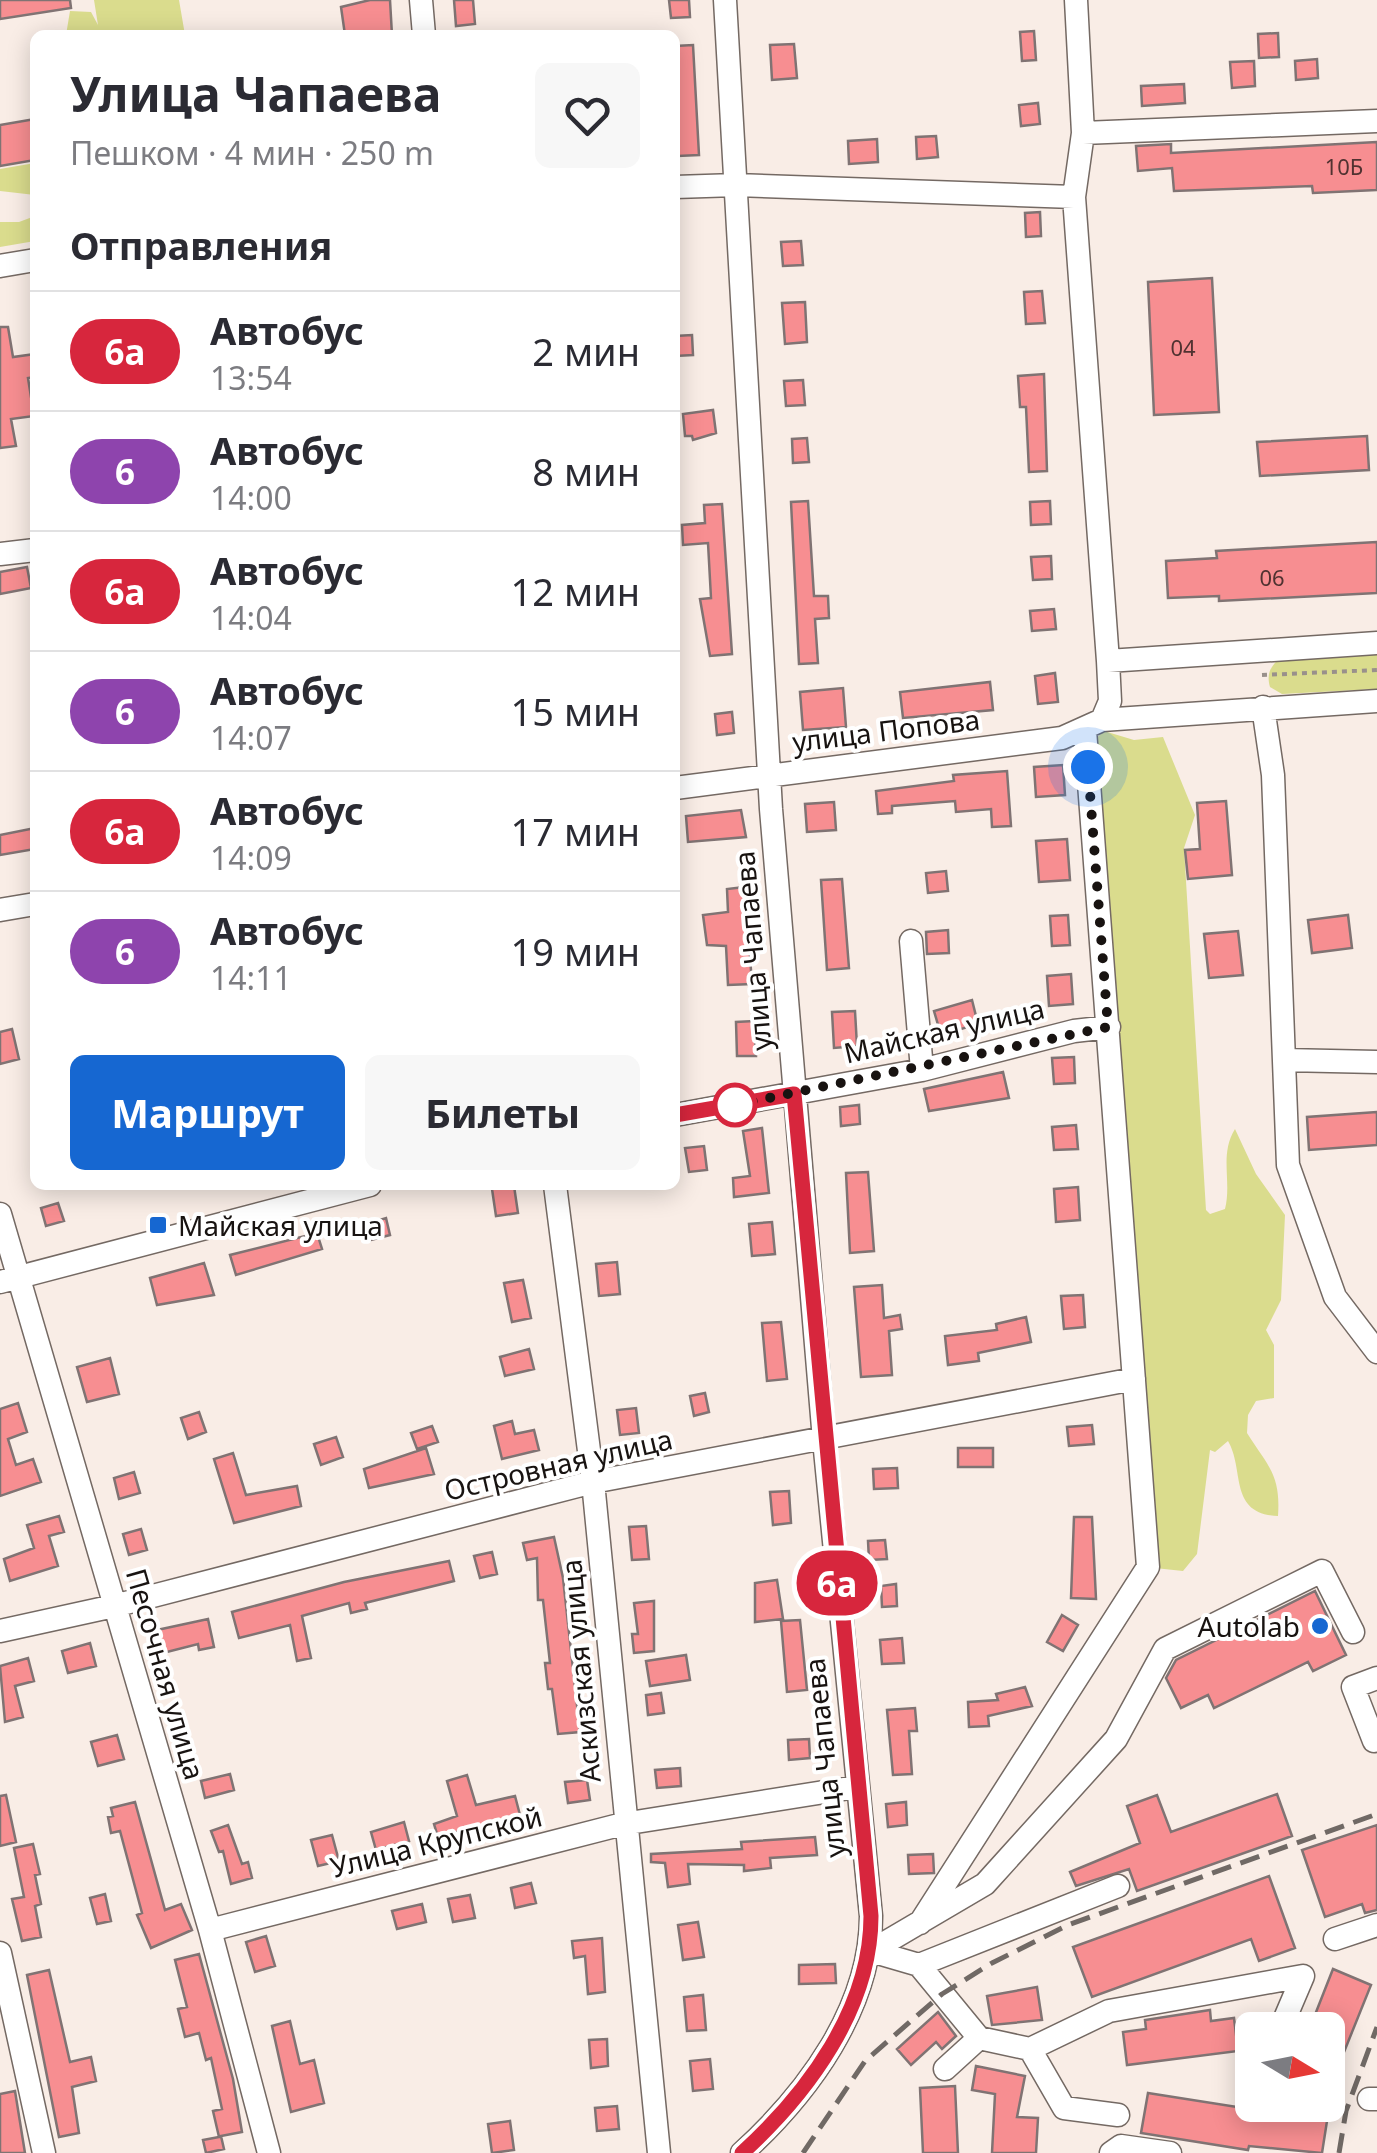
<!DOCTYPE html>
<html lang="ru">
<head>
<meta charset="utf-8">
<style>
  body { margin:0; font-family:"Noto Sans",sans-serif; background:#f7f7f7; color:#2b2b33; height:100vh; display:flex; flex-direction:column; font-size:38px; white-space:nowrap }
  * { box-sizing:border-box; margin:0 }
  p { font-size:32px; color:#7c7c81 }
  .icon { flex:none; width:55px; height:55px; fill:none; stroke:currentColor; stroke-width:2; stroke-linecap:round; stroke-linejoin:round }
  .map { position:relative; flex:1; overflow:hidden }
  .sheet { position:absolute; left:30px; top:30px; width:650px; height:1160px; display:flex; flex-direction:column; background:#fff; border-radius:15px; box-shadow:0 5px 25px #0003 }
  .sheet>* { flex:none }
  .badge { padding:0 20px; border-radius:32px; font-size:35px; line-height:65px }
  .needle { width:65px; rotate:100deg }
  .controls { position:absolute; left:1235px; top:2012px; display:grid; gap:20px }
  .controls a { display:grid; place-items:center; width:110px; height:110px; border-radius:15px; background:#fff; box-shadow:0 5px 25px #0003; font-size:50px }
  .you { position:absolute; width:50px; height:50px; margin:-25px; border:8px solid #fff; border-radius:50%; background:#1a73e8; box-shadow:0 0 0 15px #1a73e833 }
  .map>.badge { position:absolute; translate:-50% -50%; box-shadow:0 0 0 5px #fff }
  h2 { padding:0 40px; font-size:38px; line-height:90px }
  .round { display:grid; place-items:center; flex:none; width:105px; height:105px; border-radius:15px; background:#f7f7f7 }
  .overview { display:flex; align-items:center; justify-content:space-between; height:170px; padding:0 40px }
  h1 { font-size:48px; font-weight:700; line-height:75px }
  .action { display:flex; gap:20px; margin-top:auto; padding:20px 40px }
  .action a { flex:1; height:115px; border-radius:15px; background:#1667d1; color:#fff; font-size:40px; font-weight:700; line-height:115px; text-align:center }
  .action a+a { background:#f7f7f7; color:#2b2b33 }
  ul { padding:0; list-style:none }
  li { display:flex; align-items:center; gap:30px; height:120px; padding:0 40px; border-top:2px solid #e1e1e2 }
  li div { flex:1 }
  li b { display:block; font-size:38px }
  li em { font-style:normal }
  li .badge { min-width:110px; font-weight:700; text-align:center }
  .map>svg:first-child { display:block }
  .green { fill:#dadc8d }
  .building { fill:#f78e91; stroke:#807373; stroke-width:2.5 }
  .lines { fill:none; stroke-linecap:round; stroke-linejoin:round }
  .minor-casing { stroke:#746963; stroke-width:25 }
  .path { stroke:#99908b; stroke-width:4; stroke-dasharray:5 5; stroke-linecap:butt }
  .minor { stroke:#fff; stroke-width:22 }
  .rail { stroke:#706965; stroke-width:5; stroke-dasharray:20 10; stroke-linecap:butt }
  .line-casing { stroke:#fff; stroke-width:22 }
  .line { stroke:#d7263d; stroke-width:15 }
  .walk { stroke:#181311; stroke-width:10; stroke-dasharray:0 18 }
  .stop-dot { fill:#fff; stroke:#d7263d; stroke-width:5 }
  .poi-dot { fill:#1667d1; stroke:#fff; stroke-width:4 }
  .labels { text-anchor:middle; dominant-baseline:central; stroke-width:8; stroke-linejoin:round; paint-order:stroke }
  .number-label { font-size:22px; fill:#503231 }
  .street-label { font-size:28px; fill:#181311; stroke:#fff }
  .poi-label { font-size:28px; fill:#181311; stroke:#fff; text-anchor:start }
</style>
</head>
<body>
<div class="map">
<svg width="1377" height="2153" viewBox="0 0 1377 2153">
  <rect width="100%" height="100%" fill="#f9ede6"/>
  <path class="green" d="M94 0H179L185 35H66L70 11 91 12 98 25Z
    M35 163V195L0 191V169Z
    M35 216V241L0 247V222H19Z
    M1377 651V689L1282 694 1270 687C1266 673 1271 666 1281 657Z
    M1104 731 1134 740 1163 737 1195 815 1184 848 1206 1210 1210 1214 1225 1209C1232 1181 1219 1155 1235 1129L1256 1174 1285 1215 1281 1300 1266 1330 1274 1345V1398L1256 1401 1248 1415 1247 1433C1267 1465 1281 1474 1278 1516 1228 1514 1245 1470 1228 1441L1215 1452 1210 1450 1197 1554 1183 1571 1136 1566 1110 1223 1093 741Z"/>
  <path class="building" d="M0 0H70L71 8 0 19Z
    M370 0H390L392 35H345L341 7Z
    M454 0H473L475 24 456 26Z
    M669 0H689L690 17 671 18Z
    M1034 31 1036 60 1022 61 1020 32Z
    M1278 33 1279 57 1259 58 1258 34Z
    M794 44 797 78 772 80 770 45Z
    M693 45 699 155 678 156 675 46Z
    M1317 59 1318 78 1296 80 1295 61Z
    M1254 61 1255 86 1232 88 1230 62Z
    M1184 84 1185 103 1142 106 1141 86Z
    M1038 103 1040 124 1021 126 1019 105Z
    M35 119V160L0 166V125Z
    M936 136 938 157 917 159 916 137Z
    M877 139 878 162 849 164 848 141Z
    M1377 142V190L1313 193 1312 186 1174 191 1172 168 1138 171 1136 146 1171 144V153Z
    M1040 212 1041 236 1026 237 1025 213Z
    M801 241 803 265 783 266 781 242Z
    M1212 278 1219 412 1154 415 1148 282Z
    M1042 291 1045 323 1026 324 1024 292Z
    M805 302 807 342 785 344 782 303Z
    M0 327H8L13 357 35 354V377L28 378 34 416 11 419 16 446 0 448Z
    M692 335 693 355 675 356V336Z
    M1044 374 1047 471 1029 472 1026 407H1020L1018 376Z
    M803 380 805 405 786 406 784 381Z
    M713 410 716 433 693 440 692 436H685L683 414Z
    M1367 436 1369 470 1260 476 1257 442Z
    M807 438 809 462 793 463 792 439Z
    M808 501 814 596H828L829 618 815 619 818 663 799 664 791 502Z
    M1050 501 1051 524 1031 525 1030 502Z
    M722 504 732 654 710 656 700 599 711 598 708 543 683 545 682 525 705 523 704 505Z
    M1377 542V593L1219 601V596L1168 598 1166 561 1217 558 1216 551Z
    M1051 556 1052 579 1033 580 1031 557Z
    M27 567 31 588 0 594V572Z
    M1054 609 1056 629 1032 631 1030 611Z
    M1055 673 1058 702 1038 704 1035 676Z
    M990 682 993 710 903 718 900 692Z
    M843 688 846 727 803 730 800 692Z
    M732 712 734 733 717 735 715 714Z
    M1063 765 1065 795 1036 797 1034 767Z
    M1007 771 1011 826 992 827 991 809 956 812 955 801 892 806V813L878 814 876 791 954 781 953 775Z
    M1226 801 1232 875 1188 879 1185 850 1200 849 1197 803Z
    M834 802 836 830 807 832 805 804Z
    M741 810 746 837 688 842 686 816Z
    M35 828V849L0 855V835Z
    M1067 839 1070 880 1039 882 1036 841Z
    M946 871 948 891 928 893 926 873Z
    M842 879 849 968 827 970 821 880Z
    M745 887 752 984 728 985 726 946 707 945 703 915 728 912 727 889Z
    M1068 915 1070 945 1052 946 1050 916Z
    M1348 915 1352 948 1312 953 1308 920Z
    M948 930 949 953 927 954 926 932Z
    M1238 931 1243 975 1209 978 1204 934Z
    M1071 974 1073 1004 1049 1006 1047 976Z
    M972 1000 978 1024 941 1035 934 1011Z
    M855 1011 857 1046 834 1048 832 1012Z
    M754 1021 756 1056H737L736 1022Z
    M12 1029 19 1059 0 1064V1032Z
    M1074 1057 1075 1083 1054 1084 1052 1058Z
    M1003 1072 1009 1098 929 1111 924 1089Z
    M859 1105 860 1124 841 1126 840 1107Z
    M1377 1112V1145L1309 1150 1307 1117Z
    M1076 1125 1078 1149 1054 1150 1052 1127Z
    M762 1128 769 1193 734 1197 733 1178 750 1176 743 1131Z
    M704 1146 707 1170 689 1172 685 1148Z
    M868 1172 874 1251 850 1253 846 1173Z
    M514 1186 518 1213 496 1216 492 1189Z
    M1078 1187 1080 1220 1056 1222 1054 1189Z
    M58 1203 64 1221 46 1226 41 1208Z
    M386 1218 390 1235 367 1241 363 1225Z
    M772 1222 775 1254 752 1256 749 1224Z
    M317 1233 322 1249 236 1275 230 1255Z
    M617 1262 620 1294 599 1296 596 1264Z
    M204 1263 214 1295 157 1305 150 1278Z
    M523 1280 531 1318 512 1322 504 1283Z
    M882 1285 884 1318 900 1315 902 1329 889 1331 892 1375 861 1377 854 1287Z
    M1083 1295 1085 1327 1064 1329 1061 1296Z
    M1026 1317 1031 1342 978 1353 979 1361 948 1365 945 1336 997 1330 996 1324Z
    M781 1322 787 1379 767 1381 762 1323Z
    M529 1349 534 1369 505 1376 500 1357Z
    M110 1358 119 1394 87 1402 77 1367Z
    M705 1393 709 1412 694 1416 690 1396Z
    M18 1403 27 1432 8 1439 16 1465 33 1459 41 1482 0 1496V1409Z
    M636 1408 639 1433 620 1435 617 1410Z
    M199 1412 206 1432 188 1439 181 1418Z
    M512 1421 515 1434 534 1430 539 1450 502 1459 494 1426Z
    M1092 1425 1094 1444 1069 1446 1067 1427Z
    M432 1426 438 1442 417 1449 411 1433Z
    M336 1437 343 1457 321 1465 314 1444Z
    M426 1448 434 1474 369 1488 364 1469Z
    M958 1448H993V1467H958Z
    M233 1453 246 1495 297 1486 301 1506 234 1523 214 1459Z
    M897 1468 898 1488 874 1489 873 1469Z
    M134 1472 140 1493 119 1499 114 1478Z
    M789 1491 791 1523 773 1525 770 1492Z
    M59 1516 64 1532 49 1536 58 1566 10 1581 4 1559 34 1548 27 1525Z
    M1074 1517H1092L1096 1599 1071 1598Z
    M646 1526 649 1559 632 1560 629 1527Z
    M141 1529 147 1550 129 1555 123 1534Z
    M554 1537 563 1578 580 1732 558 1734 552 1689H548L545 1663H550L543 1600H538L537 1558 527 1560 523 1543Z
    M885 1540 887 1559 869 1560 868 1541Z
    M492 1552 497 1574 480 1578 474 1556Z
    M449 1561 454 1581 365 1603 367 1609 351 1613 349 1603 302 1616 311 1658 297 1661 290 1625 239 1638 232 1612 344 1582Z
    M777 1580 783 1619 755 1622V1583Z
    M896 1584 897 1606 882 1607 881 1586Z
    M1315 1591 1346 1655 1313 1671 1308 1662 1214 1708 1208 1695 1181 1708 1166 1678 1176 1660Z
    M654 1601V1651L634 1653 632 1634H638L634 1603Z
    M1062 1615 1078 1625 1063 1651 1047 1642Z
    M208 1619 214 1647 199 1650 198 1644 163 1653 157 1630Z
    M800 1620 807 1690 787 1692 781 1621Z
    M902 1638 904 1663 882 1664 880 1640Z
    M90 1643 96 1666 68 1673 62 1651Z
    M686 1655 690 1680 650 1686 646 1661Z
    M28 1658 34 1681 15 1686 23 1717 5 1722 0 1666Z
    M1025 1687 1032 1706 988 1716 989 1726 969 1727 968 1702 998 1700 996 1694Z
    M661 1693 664 1713 648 1715 646 1695Z
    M915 1708 917 1731H909L912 1774 893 1775 887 1710Z
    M117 1735 124 1759 98 1766 91 1742Z
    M809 1739 810 1758 789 1760 788 1740Z
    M680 1768 681 1786 657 1788 655 1770Z
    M230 1774 234 1790 205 1798 201 1781Z
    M467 1775 476 1805 515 1796 520 1815 438 1837 434 1824 457 1816 447 1781Z
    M587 1780 590 1800 568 1803 565 1782Z
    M1277 1794 1292 1836 1137 1891 1129 1869 1076 1886 1070 1872 1140 1843 1127 1806 1157 1795 1171 1832Z
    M6 1795 16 1842 0 1846V1796Z
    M135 1802 165 1910 181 1904 192 1930 151 1948 137 1915 142 1913 120 1831 111 1833 108 1817 113 1816 111 1808Z
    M906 1802 907 1825 888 1827 886 1804Z
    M404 1822 409 1841 376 1850 371 1832Z
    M228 1825 242 1864 248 1862 252 1878 231 1884 223 1851 219 1852 211 1831Z
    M1377 1825V1910L1365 1913 1362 1904 1325 1917 1302 1850Z
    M332 1835 339 1861 318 1866 311 1840Z
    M815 1837 817 1855 770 1858 771 1868 744 1871V1865L688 1864 690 1884 668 1887 665 1863 651 1862V1854L742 1849 741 1842Z
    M33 1844 40 1874 35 1875 41 1904 35 1906 41 1937 22 1941 12 1899 24 1897 14 1848Z
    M933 1854 934 1873 909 1874 908 1855Z
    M1269 1876 1295 1948 1259 1961 1251 1939 1092 1997 1073 1947Z
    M531 1883 536 1903 515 1908 511 1888Z
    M105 1894 111 1921 97 1924 90 1898Z
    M470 1895 475 1918 453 1922 448 1899Z
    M422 1904 426 1922 397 1929 392 1911Z
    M698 1922 704 1957 683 1960 678 1925Z
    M266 1936 275 1966 255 1972 246 1942Z
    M602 1938 605 1992 588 1994 585 1956 574 1958 572 1941Z
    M199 1954 233 2079 242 2132 221 2136 224 2149 206 2153 203 2140 219 2137 213 2111 222 2109 211 2058 206 2060 199 2033 185 2037 178 2009 187 2007 175 1960Z
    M835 1964 836 1983 799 1984V1965Z
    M1333 1969 1371 1985 1344 2052 1328 2045V2030H1309Z
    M49 1970 70 2062 91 2057 96 2081 72 2087 79 2133 59 2137 27 1975Z
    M1037 1987 1042 2020 992 2025 987 1996Z
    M703 1995 706 2030 687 2031 684 1997Z
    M1210 2010 1211 2021 1234 2018 1238 2051 1127 2065 1123 2032 1146 2029 1145 2020Z
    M938 2012 956 2036 942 2049 936 2042 911 2065 897 2049Z
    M290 2021 300 2064 314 2060 324 2103 291 2112 272 2026Z
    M607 2039 608 2066 591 2068 589 2040Z
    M710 2059 713 2089 693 2091 690 2061Z
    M976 2066 1025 2076 1017 2117 1038 2118 1036 2153H992L995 2094 972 2090Z
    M955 2086 958 2153H923L920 2088Z
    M15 2091 25 2153H0V2094Z
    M1148 2093 1327 2121 1322 2153 1249 2146 1248 2150 1141 2133Z
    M617 2106 619 2129 597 2131 595 2108Z
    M510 2121 514 2150 492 2153 488 2124Z"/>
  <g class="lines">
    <defs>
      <path id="minor" d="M421 0 424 35
        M725 0 771 809 824 1440 871 1916C871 2008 808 2093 742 2153
        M1076 0 1083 133 1074 197 1108 661 1110 701 1102 720
        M1083 133 1377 121
        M675 187 736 185 1074 197
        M0 266 35 260
        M0 554 35 550
        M1108 661 1377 643
        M1263 707 1273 775 1288 1165 1335 1297 1377 1352
        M675 788 1062 738 1102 720 1377 701
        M0 910 35 904
        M911 941 922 1070
        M1284 1060 1377 1062
        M675 1115 922 1070 1074 1031 1109 1027
        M555 1185 593 1482 659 2153
        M0 1214 210 1930 269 2153
        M0 1282 370 1185
        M0 1631 114 1606 593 1482 1134 1379
        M1374 1741 1353 1687 1377 1678
        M920 1923 1148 1567 1085 730
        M210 1930 623 1824 856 1787
        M1335 1939 1377 1925
        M871 1951 985 1884 1116 1739 1165 1649 1322 1571 1353 1632
        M871 1951 919 1965 979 2038 1030 2049 1109 2011 1303 1976 1280 2030
        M0 1953 44 2153
        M919 1965 1118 1886
        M1030 2049 1064 2108 1118 2115
        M945 2069 979 2038
        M1369 2099H1377
        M1111 2153 1121 2146 1170 2153"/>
    </defs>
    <use href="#minor" class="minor-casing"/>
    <path class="path" d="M1262 675 1377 670"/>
    <use href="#minor" class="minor"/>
    <path class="rail" d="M803 2153 865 2061 942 1994 992 1963 1068 1925 1377 1814
      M1339 2153 1346 2111 1377 2027"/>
  </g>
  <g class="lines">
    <defs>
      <path id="line" d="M675 1115 794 1094 871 1916C871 2008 808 2093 742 2153"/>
    </defs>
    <use href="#line" class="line-casing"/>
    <use href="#line" class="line"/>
    <path class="walk" d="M735 1105 1108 1027 1088 767"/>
  </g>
  <circle class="stop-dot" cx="735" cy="1105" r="20"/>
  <g class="poi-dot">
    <rect x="148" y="1215" width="20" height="20" rx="5"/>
    <circle cx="1320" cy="1626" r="10"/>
  </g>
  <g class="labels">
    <g class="number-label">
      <text x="1344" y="166">10Б</text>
      <text x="1183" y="347">04</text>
      <text x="1272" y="577">06</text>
    </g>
    <g class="street-label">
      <text transform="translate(886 730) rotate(-7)">улица Попова</text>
      <text transform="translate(752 951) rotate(-95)">улица Чапаева</text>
      <text transform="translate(944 1030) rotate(-13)">Майская улица</text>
      <text transform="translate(558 1464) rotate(-13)">Островная улица</text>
      <text transform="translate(580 1671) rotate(-95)">Аскизская улица</text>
      <text transform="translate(166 1674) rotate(74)">Песочная улица</text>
      <text transform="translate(824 1758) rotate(-96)">улица Чапаева</text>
      <text transform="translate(436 1841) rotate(-14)">Улица Крупской</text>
    </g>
    <g class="poi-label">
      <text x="178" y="1225">Майская улица</text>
      <text x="1300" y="1626" text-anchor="end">Autolab</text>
    </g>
  </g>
</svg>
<div class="controls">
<a><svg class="needle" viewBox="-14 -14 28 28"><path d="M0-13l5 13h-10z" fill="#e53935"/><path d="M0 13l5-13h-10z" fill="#7c7c81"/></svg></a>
</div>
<div class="you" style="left:1088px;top:767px"></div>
<b class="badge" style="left:837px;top:1583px;background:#d7263d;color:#fff">6а</b>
<section class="sheet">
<div class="overview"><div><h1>Улица Чапаева</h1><p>Пешком · 4 мин · 250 m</p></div><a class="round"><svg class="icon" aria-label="heart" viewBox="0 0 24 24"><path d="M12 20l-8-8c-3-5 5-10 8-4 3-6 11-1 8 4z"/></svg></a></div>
<h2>Отправления</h2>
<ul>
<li><span class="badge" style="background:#d7263d;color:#fff">6а</span><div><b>Автобус</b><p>13:54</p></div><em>2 мин</em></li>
<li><span class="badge" style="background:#8e44ad;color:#fff">6</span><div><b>Автобус</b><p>14:00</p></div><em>8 мин</em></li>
<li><span class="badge" style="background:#d7263d;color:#fff">6а</span><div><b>Автобус</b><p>14:04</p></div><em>12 мин</em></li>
<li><span class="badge" style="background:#8e44ad;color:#fff">6</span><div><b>Автобус</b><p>14:07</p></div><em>15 мин</em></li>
<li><span class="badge" style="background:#d7263d;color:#fff">6а</span><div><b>Автобус</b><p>14:09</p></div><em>17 мин</em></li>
<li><span class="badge" style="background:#8e44ad;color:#fff">6</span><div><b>Автобус</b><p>14:11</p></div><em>19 мин</em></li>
</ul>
<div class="action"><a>Маршрут</a><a>Билеты</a></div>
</section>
</div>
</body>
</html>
